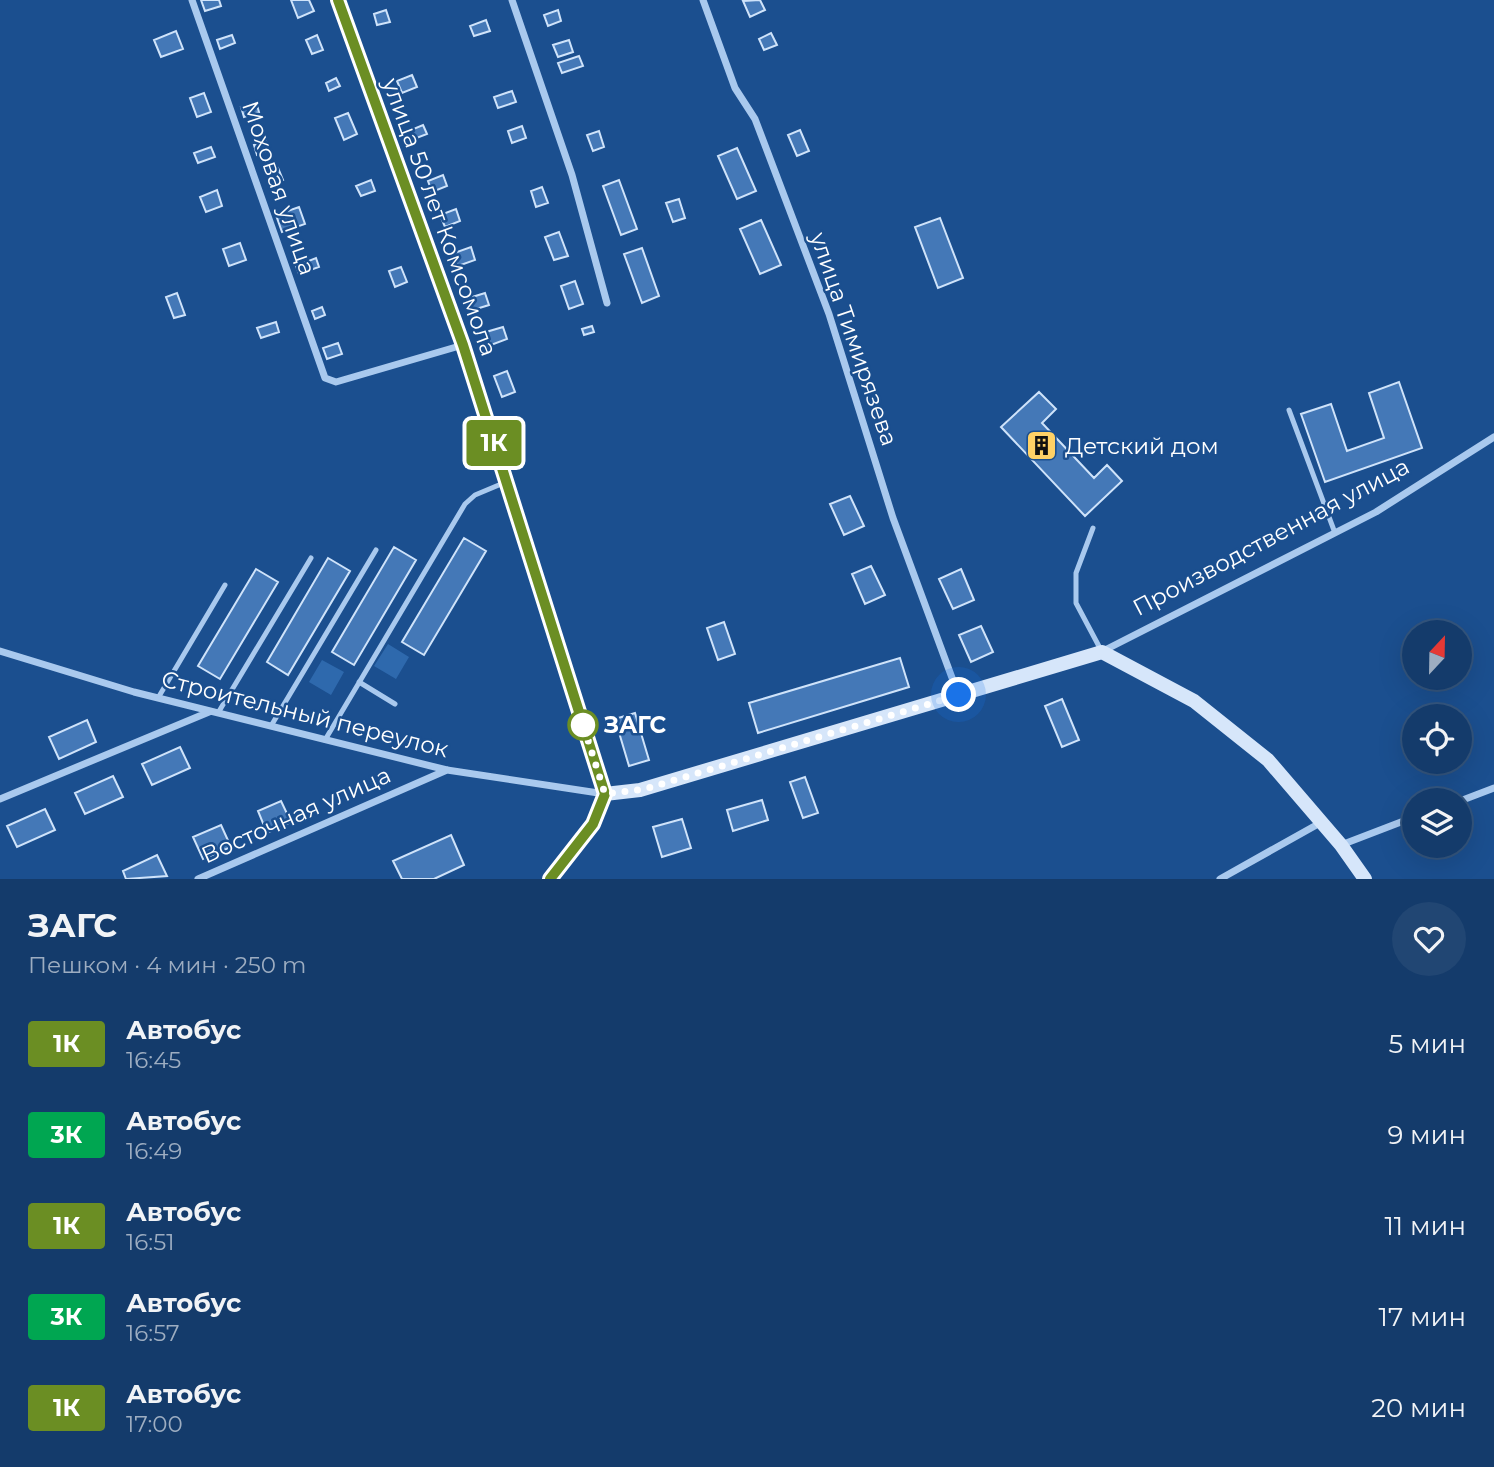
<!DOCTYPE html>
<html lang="ru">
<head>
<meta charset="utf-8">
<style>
  body { margin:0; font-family:Montserrat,sans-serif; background:#214673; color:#f1f3f6; height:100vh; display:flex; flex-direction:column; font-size:26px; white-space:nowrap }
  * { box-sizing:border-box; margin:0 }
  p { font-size:23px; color:#9dadc1 }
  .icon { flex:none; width:38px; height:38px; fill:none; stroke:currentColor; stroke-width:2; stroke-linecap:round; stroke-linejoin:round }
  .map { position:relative; height:879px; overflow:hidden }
  .panel { display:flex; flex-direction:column; background:#143b6b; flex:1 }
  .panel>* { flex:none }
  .badge { padding:0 14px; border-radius:5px; font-size:24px; line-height:46px }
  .needle { width:46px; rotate:22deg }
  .buttons { position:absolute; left:1402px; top:620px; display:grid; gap:14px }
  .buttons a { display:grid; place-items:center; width:70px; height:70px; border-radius:50%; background:#143b6b; box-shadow:0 7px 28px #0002,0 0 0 2px #33557e; font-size:35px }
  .you { position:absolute; width:35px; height:35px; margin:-18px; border:5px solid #fff; border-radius:50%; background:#1a73e8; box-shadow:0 0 0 10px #1a73e833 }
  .map>.badge { position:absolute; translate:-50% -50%; box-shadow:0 0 0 4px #fff }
  .round { display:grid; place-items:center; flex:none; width:74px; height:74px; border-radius:37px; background:#214673 }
  .summary { display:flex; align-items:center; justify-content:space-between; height:119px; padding:0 28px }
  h1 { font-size:33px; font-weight:700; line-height:52px }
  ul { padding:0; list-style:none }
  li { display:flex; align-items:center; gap:21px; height:91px; padding:0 28px }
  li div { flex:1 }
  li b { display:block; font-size:26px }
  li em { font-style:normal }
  li .badge { min-width:77px; font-weight:700; text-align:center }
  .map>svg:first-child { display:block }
  .green { fill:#2e69ad }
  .building { fill:#4478b7; stroke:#cfe3fa; stroke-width:2 }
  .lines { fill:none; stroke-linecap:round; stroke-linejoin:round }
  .lane { stroke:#a9c9ee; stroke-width:5 }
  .street { stroke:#a9c9ee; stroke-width:7 }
  .secondary { stroke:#d6e6fa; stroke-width:14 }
  .line-casing { stroke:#fff; stroke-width:16 }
  .line { stroke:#6b8e23; stroke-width:10 }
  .walk { stroke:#fff; stroke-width:7; stroke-dasharray:0 12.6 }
  .stop-dot { fill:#fff; stroke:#6b8e23; stroke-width:3.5 }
  .labels { text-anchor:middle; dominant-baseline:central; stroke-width:5; stroke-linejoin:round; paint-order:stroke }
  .street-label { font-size:23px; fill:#fff; stroke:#1b4f8f }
  .poi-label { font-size:23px; fill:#fff; stroke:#1b4f8f; text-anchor:start }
  .stop-label { font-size:23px; font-weight:bold; fill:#fff; stroke:#1b4f8f; text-anchor:start }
</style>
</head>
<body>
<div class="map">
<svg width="1494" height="879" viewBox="0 0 1494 879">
  <rect width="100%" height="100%" fill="#1b4f8f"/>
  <path class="green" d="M388 644 409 657 396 679 374 666Z
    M322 660 344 672 331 695 309 682Z"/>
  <path class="building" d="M201 0H219L221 6 205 11Z
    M291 0H309L314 11 298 18Z
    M760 0 765 10 750 17 743 1Z
    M386 10 390 22 377 25 374 14Z
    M558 10 561 21 548 26 544 15Z
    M486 20 490 31 474 36 470 26Z
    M176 31 183 49 161 57 154 40Z
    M771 33 777 45 764 50 759 39Z
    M232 35 235 43 220 49 217 40Z
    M317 35 323 50 312 54 306 40Z
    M569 40 573 52 558 57 553 45Z
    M579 56 583 66 562 73 558 63Z
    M412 75 417 87 402 93 397 81Z
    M336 78 340 86 329 91 326 83Z
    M512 91 516 102 498 108 494 97Z
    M204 93 211 112 197 117 190 98Z
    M256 102 259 112 244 117 241 107Z
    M348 113 357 134 344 140 335 118Z
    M423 125 427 134 414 139 411 130Z
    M522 126 526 138 512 143 508 131Z
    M800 130 809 151 797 156 788 135Z
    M599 131 604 147 593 151 587 135Z
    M266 141 269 150 257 155 254 145Z
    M211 147 215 157 198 163 194 153Z
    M737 148 756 191 737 199 718 156Z
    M278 168 283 180 271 185 266 172Z
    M443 175 447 186 432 192 428 181Z
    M371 180 375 191 361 196 356 186Z
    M619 180 637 229 621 235 603 186Z
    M542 187 548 203 536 207 531 191Z
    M217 190 222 206 206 212 200 197Z
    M679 199 685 218 673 222 666 203Z
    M299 207 305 224 282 232 276 215Z
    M456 209 460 221 445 227 440 215Z
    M940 218 963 278 938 288 915 227Z
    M761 220 781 265 760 274 740 229Z
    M559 232 568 256 554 260 545 237Z
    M240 243 246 260 229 266 223 249Z
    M471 247 475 260 458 266 454 253Z
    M642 248 659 296 642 303 624 254Z
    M316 258 319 267 299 274 296 266Z
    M401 267 407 282 395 287 389 271Z
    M575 281 583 304 569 309 561 286Z
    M177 293 185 315 174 318 166 297Z
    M485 293 489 305 473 310 469 298Z
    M322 307 325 315 315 319 312 311Z
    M276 322 279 332 261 338 257 328Z
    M592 326 594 332 584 335 582 329Z
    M503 327 507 339 491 345 486 332Z
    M338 343 342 354 327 359 323 348Z
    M507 371 515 392 502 397 494 376Z
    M1399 382 1422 448 1325 482 1301 414 1331 404 1347 451 1384 438 1369 393Z
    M1039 392 1056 409 1042 423 1094 478 1107 465 1122 481 1085 516 1001 427Z
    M850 496 864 526 844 535 830 504Z
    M464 538 486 551 424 655 402 642Z
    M394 547 416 560 354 665 332 652Z
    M328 558 350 571 288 675 267 662Z
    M871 566 885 595 865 604 852 574Z
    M256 569 278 582 220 679 198 666Z
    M961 569 974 600 953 609 939 579Z
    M724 622 735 654 718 660 707 628Z
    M981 626 993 652 971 662 959 635Z
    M900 658 909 687 758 733 749 703Z
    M1062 699 1079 740 1062 747 1045 706Z
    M635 713 649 760 629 766 615 719Z
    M87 720 96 742 59 759 49 737Z
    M180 747 190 768 152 785 142 764Z
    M113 776 123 797 85 814 75 793Z
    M805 777 818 813 803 818 790 782Z
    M762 800 768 820 733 831 727 810Z
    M281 801 291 822 267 833 258 811Z
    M45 809 55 830 17 847 7 826Z
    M682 819 691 848 662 857 653 827Z
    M221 825 231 847 203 859 193 837Z
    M451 835 464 865 434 879H402L393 861Z
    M157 855 167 876 126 879 123 871Z"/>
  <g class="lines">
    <path class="lane" d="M1289 410 1335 533
      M1093 528 1076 573V603L1102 652
      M359 682 395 704
      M158 698 225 585
      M218 713 311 558
      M271 726 376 550
      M325 740 465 504 475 495 506 482"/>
    <path class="street" d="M192 0 325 378 336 382 463 345
      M512 0 572 175 607 303
      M703 0 735 88 755 119 829 314 893 518 958 694
      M0 651 134 692 447 770 605 794 593 824 550 879
      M1103 651 1376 512 1494 437
      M0 799 209 712
      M1460 801 1494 788
      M1341 845 1414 817
      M198 879 447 770
      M1220 879 1320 823"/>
    <path class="secondary" d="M338 0 463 345 605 794 640 790 1102 652 1194 701 1268 760 1341 845 1365 879"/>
  </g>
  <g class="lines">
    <defs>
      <path id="line" d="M338 0 463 345 605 794 593 824 550 879"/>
    </defs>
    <use href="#line" class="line-casing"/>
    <use href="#line" class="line"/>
    <path class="walk" d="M583 725 580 715 605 794 645 789 959 695"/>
  </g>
  <defs>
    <symbol id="building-square" viewBox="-11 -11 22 22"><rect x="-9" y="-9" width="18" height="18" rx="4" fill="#ffd166" stroke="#1b4f8f"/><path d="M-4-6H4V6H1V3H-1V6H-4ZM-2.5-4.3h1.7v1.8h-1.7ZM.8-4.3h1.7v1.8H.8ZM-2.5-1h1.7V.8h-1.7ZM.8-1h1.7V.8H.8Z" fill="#111"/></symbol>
  </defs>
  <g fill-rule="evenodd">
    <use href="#building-square" x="1024" y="428" width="35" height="35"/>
  </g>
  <circle class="stop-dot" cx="583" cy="725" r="14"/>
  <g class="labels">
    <g class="street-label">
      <text transform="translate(279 188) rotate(71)">Моховая улица</text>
      <text transform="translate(440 217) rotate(70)">улица 50 лет Комсомола</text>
      <text transform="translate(854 339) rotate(71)">улица Тимирязева</text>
      <text transform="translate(1271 537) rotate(-28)">Производственная улица</text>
      <text transform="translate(305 714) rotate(14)">Строительный переулок</text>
      <text transform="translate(296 815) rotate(-24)">Восточная улица</text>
    </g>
    <g class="poi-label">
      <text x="1065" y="446">Детский дом</text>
    </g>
    <g class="stop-label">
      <text x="604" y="725">ЗАГС</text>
    </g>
  </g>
</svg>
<div class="buttons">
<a><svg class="needle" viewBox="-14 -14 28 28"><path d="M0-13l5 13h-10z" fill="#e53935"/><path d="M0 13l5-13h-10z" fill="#9dadc1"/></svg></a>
<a><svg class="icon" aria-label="locate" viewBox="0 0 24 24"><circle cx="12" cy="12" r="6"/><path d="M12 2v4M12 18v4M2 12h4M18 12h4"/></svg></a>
<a><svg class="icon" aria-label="layers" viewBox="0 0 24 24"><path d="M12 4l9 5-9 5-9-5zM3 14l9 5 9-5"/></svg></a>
</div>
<div class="you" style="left:959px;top:695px"></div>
<b class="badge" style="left:494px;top:443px;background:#6b8e23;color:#fff">1К</b>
</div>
<section class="panel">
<div class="summary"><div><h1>ЗАГС</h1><p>Пешком · 4 мин · 250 m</p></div><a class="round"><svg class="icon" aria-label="heart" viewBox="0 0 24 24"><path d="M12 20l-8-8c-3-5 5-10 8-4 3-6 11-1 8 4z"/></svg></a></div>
<ul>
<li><span class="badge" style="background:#6b8e23;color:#fff">1К</span><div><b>Автобус</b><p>16:45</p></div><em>5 мин</em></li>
<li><span class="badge" style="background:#00a651;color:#fff">3К</span><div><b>Автобус</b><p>16:49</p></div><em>9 мин</em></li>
<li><span class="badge" style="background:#6b8e23;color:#fff">1К</span><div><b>Автобус</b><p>16:51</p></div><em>11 мин</em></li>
<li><span class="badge" style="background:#00a651;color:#fff">3К</span><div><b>Автобус</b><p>16:57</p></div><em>17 мин</em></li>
<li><span class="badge" style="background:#6b8e23;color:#fff">1К</span><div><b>Автобус</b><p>17:00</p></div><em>20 мин</em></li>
</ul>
</section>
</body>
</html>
